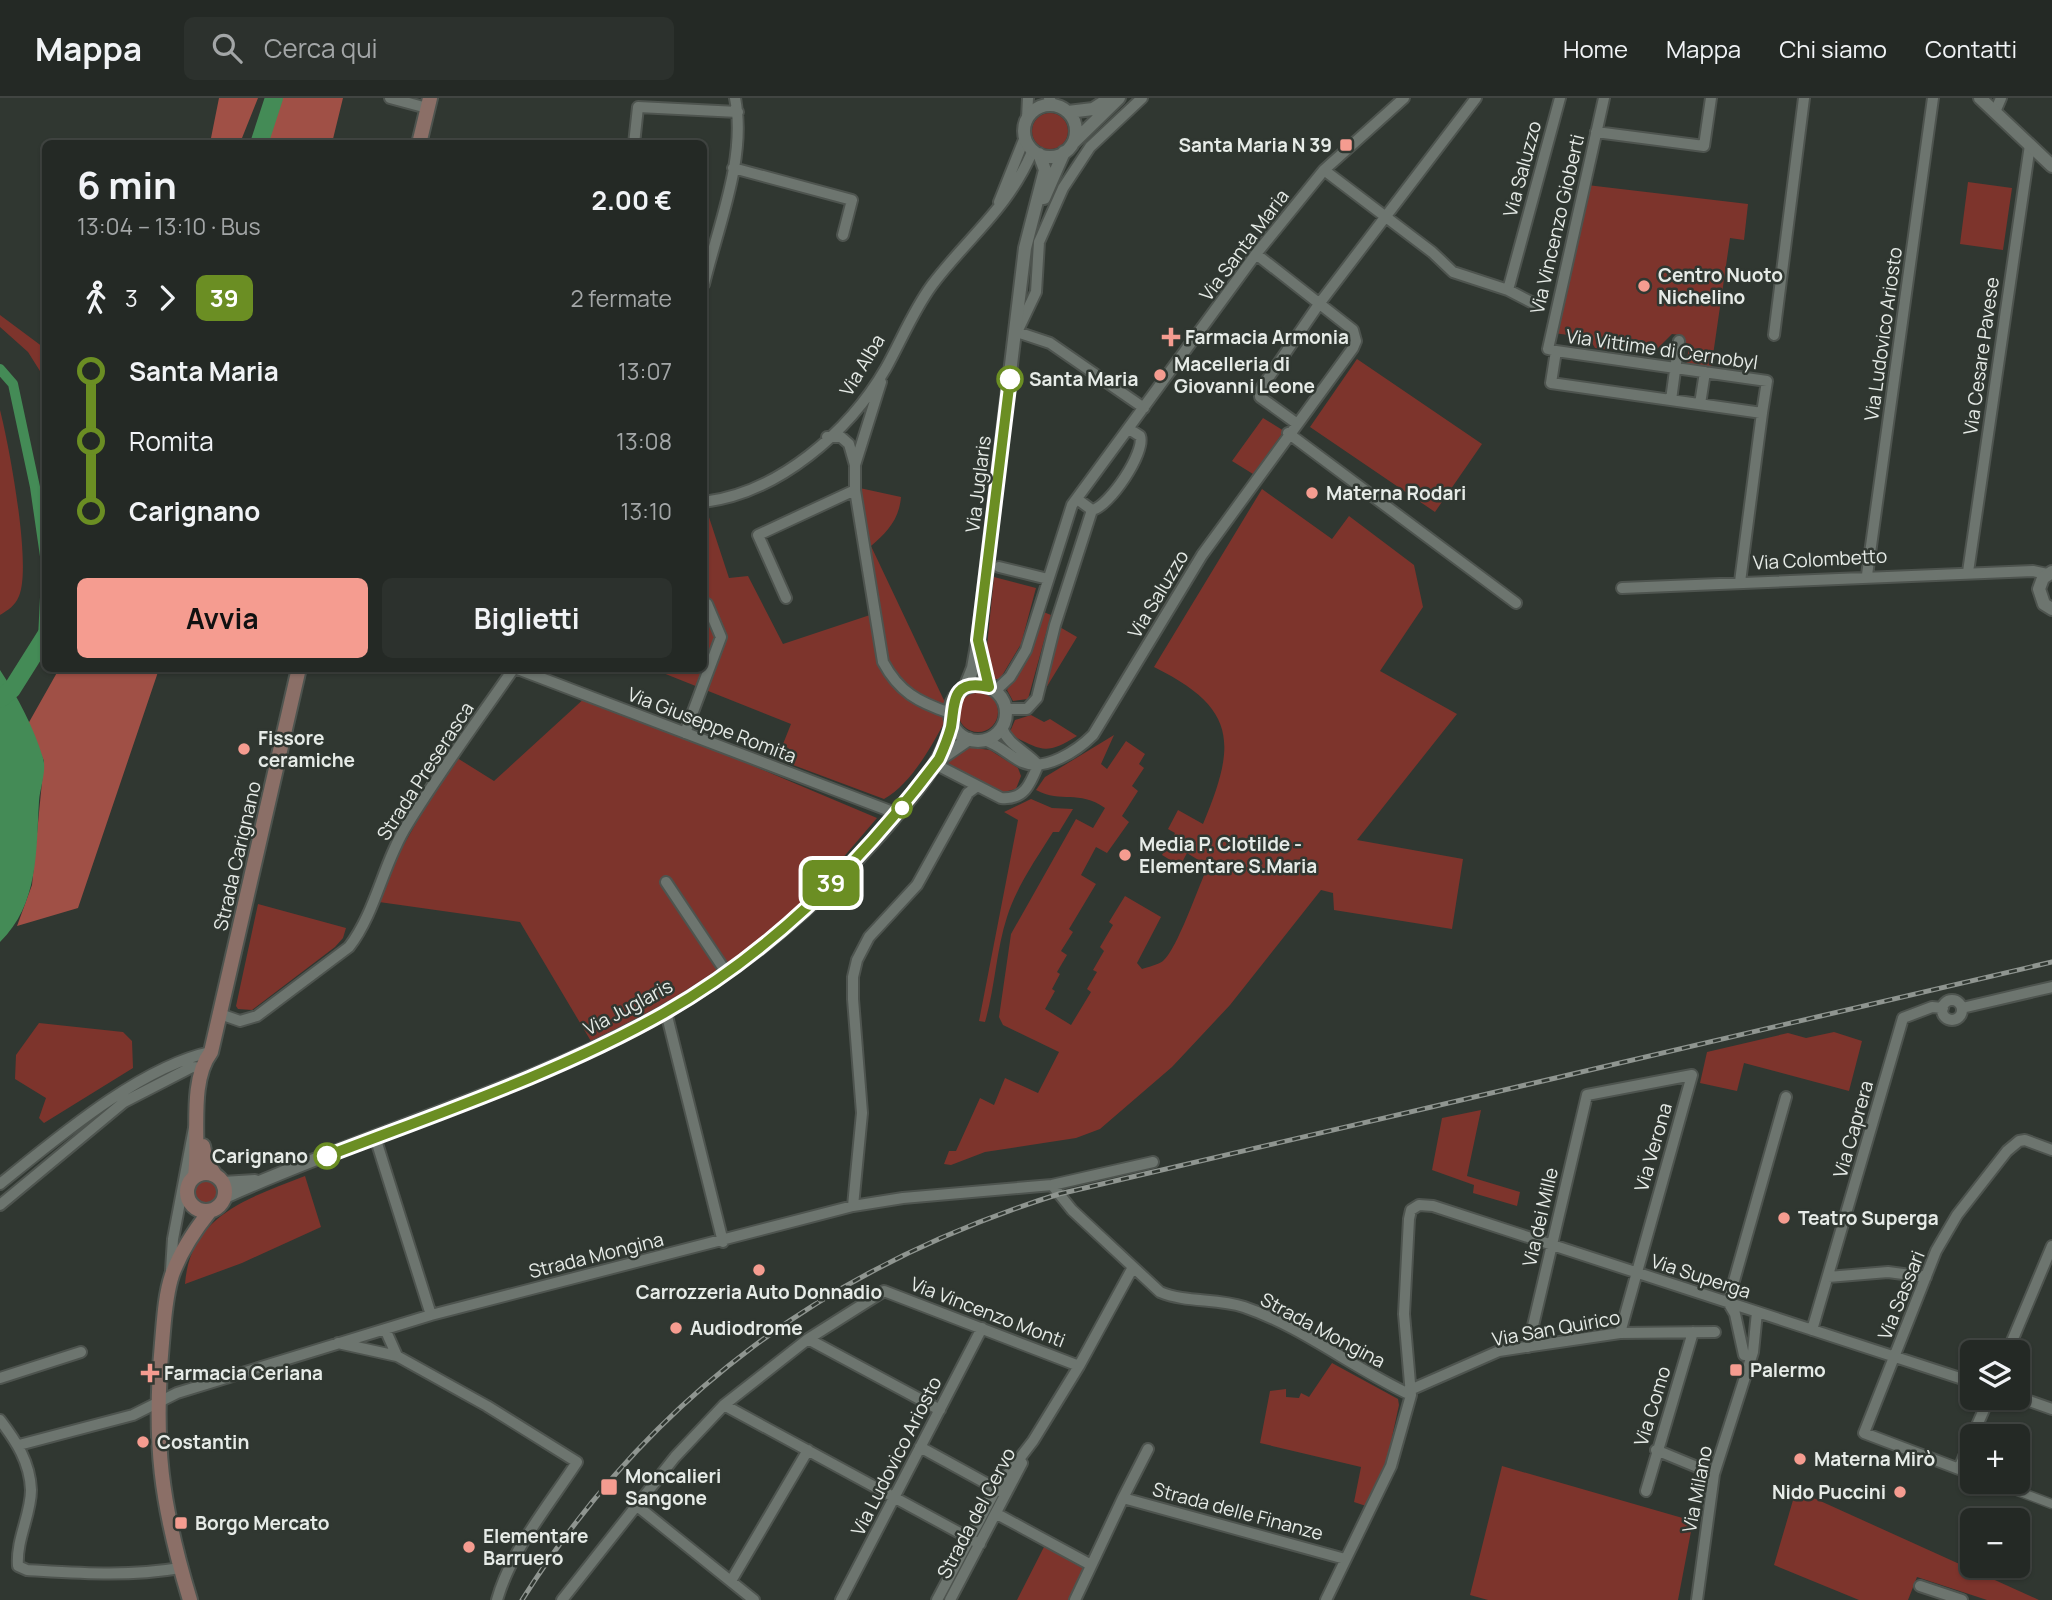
<!DOCTYPE html>
<html lang="it">
<head>
<meta charset="utf-8">
<style>
  body { margin:0; font-family:Manrope,sans-serif; background:#2c312d; color:#f1f3f6; height:100vh; display:flex; flex-direction:column; font-size:26px; white-space:nowrap }
  * { box-sizing:border-box; margin:0 }
  p { font-size:23px; color:#a3a6a7 }
  .icon { flex:none; width:38px; height:38px; fill:none; stroke:currentColor; stroke-width:2; stroke-linecap:round; stroke-linejoin:round }
  .map { position:relative; flex:1; overflow:hidden }
  .side { position:absolute; left:42px; top:42px; width:665px; height:532px; display:flex; flex-direction:column; background:#242925; border-radius:10px; box-shadow:0 2px 5px #0004,0 0 0 2px #414542 }
  .side>* { flex:none }
  .badge { padding:0 14px; border-radius:10px; font-size:24px; line-height:46px }
  .buttons { position:absolute; left:1960px; top:1242px; display:grid; gap:14px }
  .buttons a { display:grid; place-items:center; width:70px; height:70px; border-radius:10px; background:#242925; box-shadow:0 2px 5px #0004,0 0 0 2px #414542; font-size:35px }
  .map>.badge { position:absolute; translate:-50% -50%; box-shadow:0 0 0 4px #fff }
  .legs { display:flex; align-items:center; gap:10px; height:77px; padding:0 35px; font-size:23px }
  .legs p { margin-inline-start:auto }
  .overview { display:flex; align-items:center; justify-content:space-between; height:119px; padding:0 35px }
  h1 { font-size:38px; font-weight:700; line-height:52px }
  .cta { display:flex; gap:14px; margin-top:auto; padding:14px 35px }
  .cta a { flex:1; height:80px; border-radius:10px; background:#f59c90; color:#111; font-size:28px; font-weight:700; line-height:80px; text-align:center }
  .cta a+a { background:#2c312d; color:#f1f3f6 }
  ul { padding:0 35px; list-style:none }
  li { display:flex; align-items:center; gap:24px; height:70px; font-size:26px }
  li i { display:grid; place-items:center; width:10px; height:100%; margin:0 9px; background:currentColor }
  li i::after { content:''; width:18px; height:18px; margin:-9px; border:5px solid; border-radius:50%; background:#242925 }
  li p { margin-inline-start:auto }
  li:first-child i { background:linear-gradient(#0000 50%,currentColor 0) }
  li:last-child i { background:linear-gradient(currentColor 50%,#0000 0) }
  header { display:flex; align-items:center; gap:42px; box-sizing:border-box; height:98px; padding:0 35px; background:#242925; border-bottom:2px solid #414542 }
  header strong { font-size:33px }
  nav { display:flex; gap:38px; margin-inline-start:auto; font-size:24px }
  .search { width:490px; height:63px; background:#2c312d; display:flex; align-items:center; gap:18px; box-sizing:border-box; padding:0 24px; border-radius:10px; color:#a3a6a7; font-size:26px }
  .map>svg:first-child { display:block }
  .green { fill:#7d342c }
  .forest { fill:#a05046 }
  .water { fill:#448b56 }
  .lines { fill:none; stroke-linecap:round; stroke-linejoin:round }
  .canal { stroke:#448b56; stroke-width:10 }
  .river { stroke:#448b56; stroke-width:18 }
  .pedestrian-casing { stroke:#4e544f; stroke-width:11 }
  .minor-casing { stroke:#4e544f; stroke-width:14 }
  .tertiary-casing { stroke:#4e544f; stroke-width:16 }
  .secondary-casing { stroke:#4e544f; stroke-width:18 }
  .pedestrian { stroke:#6d756f; stroke-width:8 }
  .minor { stroke:#6d756f; stroke-width:10 }
  .tertiary { stroke:#6d756f; stroke-width:12 }
  .secondary { stroke:#8b6f67; stroke-width:14 }
  .rail-casing { stroke:#8f9590; stroke-width:5 }
  .rail { stroke:#303731; stroke-width:2.5; stroke-dasharray:8; stroke-linecap:butt }
  .line-1-casing { stroke:#fff; stroke-width:16 }
  .line-1 { stroke:#6b8e23; stroke-width:10 }
  .poi-dot { fill:#f59c90; stroke:#303731; stroke-width:2.5 }
  .stop-1-dot { fill:#fff; stroke:#6b8e23; stroke-width:3.5 }
  .labels { text-anchor:middle; dominant-baseline:central; stroke-width:5; stroke-linejoin:round; paint-order:stroke }
  .poi-label { font-size:19px; font-weight:bold; fill:#e6ebe7; stroke:#303731; text-anchor:start }
  .street-label { font-size:19px; fill:#e6ebe7; stroke:#303731 }
  .stop-label { font-size:19px; font-weight:bold; fill:#e6ebe7; stroke:#303731; text-anchor:start }
</style>
</head>
<body>
<header>
<strong>Mappa</strong>
<div class="search"><svg class="icon" aria-label="search" viewBox="0 0 24 24"><circle cx="10" cy="10" r="6"/><path d="M15 15l6 6"/></svg>Cerca qui</div>
<nav><a>Home</a><a>Mappa</a><a>Chi siamo</a><a>Contatti</a></nav>
</header>
<div class="map">
<svg width="2052" height="1502" viewBox="0 0 2052 1502">
  <rect width="100%" height="100%" fill="#303731"/>
  <path class="green" d="M1032 33a18 18 0 1 1 36 0a18 18 0 1 1-36 0Z
    M1968 84 2012 90 2003 152 1960 146Z
    M1587 87 1748 106 1744 142 1730 140 1711 271 1686 267 1689 249 1680 237 1672 236 1651 257 1595 250 1589 240 1554 235Z
    M0 217 43 249 45 281 28 254 0 229Z
    M1357 261 1482 346 1435 414 1310 329Z
    M0 312C9 347 32 468 19 498 15 508 8 512 0 517Z
    M1263 320 1284 333 1253 376 1232 363Z
    M855 389 901 399C899 422 887 434 871 448L950 615C933 644 914 684 884 701L777 661 791 626 653 571 704 570V404L729 480 748 478 783 546 870 517Z
    M1262 391 1332 441 1349 418 1414 467 1423 509 1380 573 1457 616 1357 742 1463 761 1452 831 1334 812 1333 795 1321 792 1230 907 1172 969 1100 1031 1076 1040 985 1054 951 1067 944 1066 949 1053H956L980 1000 994 1007 1005 980 1038 995 1059 954 1003 927 999 919 1011 836 1076 721 1093 730 1105 710C1078 691 1062 706 1036 692L1045 679 1114 637 1101 666 1107 671 1126 643 1145 656 1139 666 1144 670 1132 688 1138 693 1122 718 1129 724 1107 755 1096 749 1081 777 1096 786 1069 831 1073 834 1061 853 1067 857 1057 874 1060 876 1052 891 1055 893 1045 911 1071 927 1091 894 1087 891 1097 874 1093 872 1104 853 1100 849 1113 827 1109 824 1125 798 1161 819 1137 865 1142 871C1148 869 1157 867 1163 863 1177 852 1199 787 1208 768L1187 755 1180 768 1162 757 1175 735 1168 731 1178 712 1203 726C1237 645 1237 610 1154 569Z
    M994 479 1036 490 1021 546 1000 581H991L985 568Z
    M1041 513 1051 517 1028 601 1013 603 1007 592Z
    M1058 528 1077 539 1043 595Z
    M958 614a20 20 0 1 1 40 0a20 20 0 1 1-40 0Z
    M587 598 877 720 781 832 668 923 595 950 520 824 372 803 454 658 494 683Z
    M1031 617 1044 624 1050 621 1077 638C1045 658 1041 652 1009 636L1015 622Z
    M967 649 990 652 1018 670 1021 678 1016 691 1000 695 949 670 948 665 959 650Z
    M1031 701 1052 710 1073 711 1059 734H1053C1036 761 1017 788 1007 819 996 853 995 890 985 924L979 923 1018 722 1004 714Z
    M258 806 346 830 343 840 335 849 252 912 238 911 236 908Z
    M39 925 123 934 132 943 133 970 44 1025 39 1020 46 1000 15 981 16 957Z
    M1834 934 1862 943 1849 993 1744 965 1737 993 1700 985 1707 954 1788 935 1806 940Z
    M1481 1012 1467 1078 1520 1094 1517 1108 1473 1095 1474 1087 1432 1072 1442 1020Z
    M305 1078 321 1129 242 1165 185 1186C190 1117 249 1100 305 1078Z
    M194 1094a12 12 0 1 1 24 0a12 12 0 1 1-24 0Z
    M1332 1265 1398 1301 1399 1307 1387 1362 1366 1408 1354 1404 1361 1369 1260 1345 1270 1293 1286 1291V1299L1299 1300 1301 1295 1309 1299Z
    M1502 1368 1693 1423 1678 1502H1488L1470 1497Z
    M1796 1392 2039 1502H1987L1917 1479 1908 1502H1859L1774 1467Z
    M1045 1447 1087 1468 1070 1502H1017Z"/>
  <path class="forest" d="M219 0H258L240 45H210Z
    M274 0H343L332 45H259Z
    M59 571H159L78 810 17 828 32 787 44 663 28 626Z"/>
  <path class="water" d="M0 572C17 598 34 630 43 660 47 672 40 690 39 703 36 753 39 806 0 844Z"/>
  <g class="lines">
    <path class="canal" d="M0 271 13 286 35 389 46 465
      M43 540 46 479"/>
    <path class="river" d="M259 46 274 0
      M0 601 12 591 46 537"/>
    <defs>
      <path id="pedestrian" d="M1959 1371 1972 1376
        M1994 1384 2052 1406"/>
      <path id="minor" d="M390 0 427 10
        M1049 0 1053 7
        M1142 0 1090 49 1063 90 1039 144 1036 194 1017 234 1050 245 1144 310
        M1995 14 2001 0
        M1027 21 1028 0
        M1596 34 1704 48 1711 0
        M634 46 638 9 738 14
        M733 70 852 102 843 137
        M1324 72 1432 154 1453 174 1508 192 1537 207
        M999 104 1025 39
        M704 186C718 128 747 59 735 0
        M1508 192 1560 0
        M1774 237 1804 0
        M1556 253 1767 283 1762 315 1551 285Z
        M1556 253 1548 251 1604 0
        M1671 302 1679 243
        M1700 306 1705 274
        M1296 325 1260 299V292L1319 206 1476 0
        M1288 335 1516 505
        M827 339H841L849 346 855 367 881 284
        M855 367V392L883 564C899 594 918 604 950 615
        M704 404C778 395 849 334 886 270 902 241 913 213 932 187 969 138 1008 111 1033 52
        M1092 412C1109 409 1146 354 1140 338L1129 331
        M999 469 1048 481
        M1968 474 2030 47
        M1867 477 1933 0
        M1740 484 1762 315
        M1622 490 2033 473 2047 476
        M786 500 758 437 855 392
        M515 570 898 716
        M995 593 1010 579 1026 552 1072 407 1256 156 1324 72 1404 0
        M1006 611H1027L1037 600 1055 527 1092 412 1077 401
        M1002 630C1008 647 1027 654 1038 667
        M685 635 721 539 707 506
        M983 642C999 646 1008 657 1022 664 1045 674 1077 653 1093 637L1202 457 1353 250 1356 243 1353 232 1256 156
        M935 666 1001 700C1024 702 1030 687 1038 667
        M666 784 726 874
        M1942 912a10 10 0 1 1 20 0a10 10 0 1 1-20 0Z
        M1962 910 2052 889
        M666 914 723 1144
        M220 916 240 923 257 918 349 849C376 814 383 765 407 727 440 673 478 622 514 570
        M375 1039 431 1217
        M0 1086C56 1041 141 968 211 954
        M1052 1087 1072 1112 1160 1194C1186 1205 1217 1200 1244 1209 1303 1229 1354 1271 1411 1297
        M0 1107 124 1004 192 969 203 970
        M853 1108 862 1015 853 901V879L857 862 869 839 917 787 968 695 976 689
        M171 1172 173 1141 194 1030
        M1828 1179 1888 1174 1926 1179
        M385 1231 397 1258 487 1308 577 1364C549 1407 511 1452 497 1502
        M1812 1232 1903 920 1932 909 1943 910
        M808 1241 940 1312
        M338 1245 397 1258
        M1528 1249 1587 997 1692 977 1620 1235
        M2007 1255 2052 1148
        M1744 1257 1735 1216 1728 1204 1786 999
        M0 1280 81 1254
        M1410 1292 1499 1253 1620 1235 1715 1234
        M2018 1299 2052 1311
        M724 1307 980 1446
        M0 1322C16 1343 30 1364 31 1392 31 1417 16 1441 18 1468L27 1472C79 1475 128 1479 180 1470
        M1972 1339 1959 1371 1864 1335 1936 1153 1957 1117 2007 1053 2019 1043 2025 1042 2052 1052
        M1972 1339 1989 1300
        M19 1347 133 1317 177 1295 431 1217 853 1108 903 1100 1052 1087 1153 1064
        M920 1349 1002 1394
        M1656 1352 1714 1376
        M1646 1393 1693 1234
        M1123 1400 1148 1351
        M636 1407 754 1502
        M997 1416 1091 1467
        M731 1483 808 1352
        M1920 1488 1962 1502
        M562 1502 675 1359 724 1307 808 1241 884 1193 1079 1268
        M841 1502 982 1230
        M937 1502 996 1391 1033 1343 1079 1268 1132 1171
        M950 1502 1022 1365
        M1075 1502 1123 1400 1345 1461
        M1326 1502 1391 1368 1411 1297 1404 1216 1409 1121 1411 1112 1419 1107 1433 1108 1972 1284
        M1697 1502 1714 1376 1753 1254 1757 1214"/>
      <path id="tertiary" d="M1980 0 2052 68
        M1024 33a26 26 0 1 1 52 0a26 26 0 1 1-52 0Z
        M1068 14 1093 11 1110 0
        M1073 45 1119 0
        M1044 100 1064 54
        M2052 474 2043 480 2039 491 2044 506 2052 511
        M980 553 989 589
        M950 615a28 28 0 1 1 56 0a28 28 0 1 1-56 0Z
        M965 590 973 570 978 542 1025 150 1045 72 1039 56
        M940 661 969 641
        M223 1085 255 1083
        M225 1099C369 1034 524 992 663 915 742 871 819 806 879 738 908 704 942 668 952 624"/>
      <path id="secondary" d="M419 46 430 0
        M203 1048 206 1063 215 1077
        M187 1094a19 19 0 1 1 38 0a19 19 0 1 1-38 0Z
        M195 1078C200 1042 188 984 211 954L299 570
        M190 1502C161 1407 153 1344 162 1245 164 1223 165 1198 172 1177 181 1152 194 1133 210 1113"/>
    </defs>
    <use href="#pedestrian" class="pedestrian-casing"/>
    <use href="#minor" class="minor-casing"/>
    <use href="#tertiary" class="tertiary-casing"/>
    <use href="#secondary" class="secondary-casing"/>
    <use href="#pedestrian" class="pedestrian"/>
    <use href="#minor" class="minor"/>
    <use href="#tertiary" class="tertiary"/>
    <use href="#secondary" class="secondary"/>
    <defs>
      <path id="rail" d="M522 1502C652 1296 829 1168 1059 1096L2052 864"/>
    </defs>
    <use href="#rail" class="rail-casing"/>
    <use href="#rail" class="rail"/>
  </g>
  <g class="lines">
    <defs>
      <path id="line-1" d="M327 1058C439 1015 560 974 664 915 773 853 864 761 939 661 944 650 948 640 951 629 955 605 951 580 989 589L978 542 1010 281"/>
    </defs>
    <use href="#line-1" class="line-1-casing"/>
    <use href="#line-1" class="line-1"/>
  </g>
  <g class="poi-dot">
    <rect x="1339" y="40" width="14" height="14" rx="3.5"/>
    <circle cx="1644" cy="188" r="7"/>
    <path d="M1167.5 228.5h7v7h7v7h-7v7h-7v-7h-7v-7h7z"/>
    <circle cx="1160" cy="277" r="7"/>
    <circle cx="1312" cy="395" r="7"/>
    <circle cx="244" cy="651" r="7"/>
    <circle cx="1125" cy="757" r="7"/>
    <circle cx="1784" cy="1120" r="7"/>
    <circle cx="759" cy="1172" r="7"/>
    <circle cx="676" cy="1230" r="7"/>
    <rect x="1729" y="1265" width="14" height="14" rx="3.5"/>
    <path d="M146.5 1264.5h7v7h7v7h-7v7h-7v-7h-7v-7h7z"/>
    <circle cx="143" cy="1344" r="7"/>
    <circle cx="1800" cy="1361" r="7"/>
    <rect x="600" y="1380" width="18" height="18" rx="3.5"/>
    <circle cx="1900" cy="1394" r="7"/>
    <rect x="174" y="1418" width="14" height="14" rx="3.5"/>
    <circle cx="469" cy="1449" r="7"/>
  </g>
  <g class="stop-1-dot">
    <circle cx="1010" cy="281" r="12"/>
    <circle cx="902" cy="710" r="9"/>
    <circle cx="327" cy="1058" r="12"/>
  </g>
  <g class="labels">
    <g class="poi-label">
      <text x="1332" y="47" text-anchor="end">Santa Maria N 39</text>
      <text x="1658" y="177">Centro Nuoto<tspan x="1658" dy="22">Nichelino</tspan></text>
      <text x="1185" y="239">Farmacia Armonia</text>
      <text x="1174" y="266">Macelleria di<tspan x="1174" dy="22">Giovanni Leone</tspan></text>
      <text x="1326" y="395">Materna Rodari</text>
      <text x="258" y="640">Fissore<tspan x="258" dy="22">ceramiche</tspan></text>
      <text x="1139" y="746">Media P. Clotilde -<tspan x="1139" dy="22">Elementare S.Maria</tspan></text>
      <text x="1798" y="1120">Teatro Superga</text>
      <text x="759" y="1194" text-anchor="middle">Carrozzeria Auto Donnadio</text>
      <text x="690" y="1230">Audiodrome</text>
      <text x="1750" y="1272">Palermo</text>
      <text x="164" y="1275">Farmacia Ceriana</text>
      <text x="157" y="1344">Costantin</text>
      <text x="1814" y="1361">Materna Mirò</text>
      <text x="625" y="1378">Moncalieri<tspan x="625" dy="22">Sangone</tspan></text>
      <text x="1886" y="1394" text-anchor="end">Nido Puccini</text>
      <text x="195" y="1425">Borgo Mercato</text>
      <text x="483" y="1438">Elementare<tspan x="483" dy="22">Barruero</tspan></text>
    </g>
    <g class="street-label">
      <text transform="translate(1522 71) rotate(-75)">Via Saluzzo</text>
      <text transform="translate(1557 126) rotate(-77)">Via Vincenzo Gioberti</text>
      <text transform="translate(1244 147) rotate(-53)">Via Santa Maria</text>
      <text transform="translate(1883 236) rotate(-82)">Via Ludovico Ariosto</text>
      <text transform="translate(1662 251) rotate(8)">Via Vittime di Cernobyl</text>
      <text transform="translate(1981 258) rotate(-82)">Via Cesare Pavese</text>
      <text transform="translate(862 267) rotate(-59)">Via Alba</text>
      <text transform="translate(978 386) rotate(-83)">Via Juglaris</text>
      <text transform="translate(1820 461) rotate(-3)">Via Colombetto</text>
      <text transform="translate(1158 496) rotate(-59)">Via Saluzzo</text>
      <text transform="translate(712 627) rotate(21)">Via Giuseppe Romita</text>
      <text transform="translate(425 673) rotate(-57)">Strada Preserasca</text>
      <text transform="translate(237 758) rotate(-77)">Strada Carignano</text>
      <text transform="translate(628 909) rotate(-28)">Via Juglaris</text>
      <text transform="translate(1853 1031) rotate(-74)">Via Caprera</text>
      <text transform="translate(1653 1049) rotate(-74)">Via Verona</text>
      <text transform="translate(1540 1119) rotate(-77)">Via dei Mille</text>
      <text transform="translate(596 1157) rotate(-14)">Strada Mongina</text>
      <text transform="translate(1701 1178) rotate(18)">Via Superga</text>
      <text transform="translate(1901 1197) rotate(-68)">Via Sassari</text>
      <text transform="translate(988 1214) rotate(21)">Via Vincenzo Monti</text>
      <text transform="translate(1556 1230) rotate(-10)">Via San Quirico</text>
      <text transform="translate(1323 1232) rotate(28)">Strada Mongina</text>
      <text transform="translate(1652 1308) rotate(-73)">Via Como</text>
      <text transform="translate(896 1358) rotate(-63)">Via Ludovico Ariosto</text>
      <text transform="translate(1697 1391) rotate(-79)">Via Milano</text>
      <text transform="translate(1238 1413) rotate(15)">Strada delle Finanze</text>
      <text transform="translate(976 1415) rotate(-62)">Strada del Cervo</text>
    </g>
    <g class="stop-label">
      <text x="1029" y="281">Santa Maria</text>
      <text x="308" y="1058" text-anchor="end">Carignano</text>
    </g>
  </g>
</svg>
<div class="buttons">
<a><svg class="icon" aria-label="layers" viewBox="0 0 24 24"><path d="M12 4l9 5-9 5-9-5zM3 14l9 5 9-5"/></svg></a>
<a>+</a>
<a>−</a>
</div>
<b class="badge" style="left:831px;top:785px;background:#6b8e23;color:#fff">39</b>
<section class="side">
<div class="overview"><div><h1>6 min</h1><p>13:04 – 13:10 · Bus</p></div><b>2.00 €</b></div>
<div class="legs"><svg class="icon" aria-label="walk" viewBox="0 0 24 24"><circle cx="13" cy="4" r="2"/><path d="M13 8l-2 6 4 7M11 14l-3 7M7 12l3-4h3l4 4"/></svg>3<svg class="icon" aria-label="forward" viewBox="0 0 24 24"><path d="M9 5l7 7-7 7"/></svg><b class="badge" style="background:#6b8e23;color:#fff">39</b><p>2 fermate</p></div>
<ul>
<li><i style="color:#6b8e23"></i><b>Santa Maria</b><p>13:07</p></li>
<li><i style="color:#6b8e23"></i><span>Romita</span><p>13:08</p></li>
<li><i style="color:#6b8e23"></i><b>Carignano</b><p>13:10</p></li>
</ul>
<div class="cta"><a>Avvia</a><a>Biglietti</a></div>
</section>
</div>
</body>
</html>
